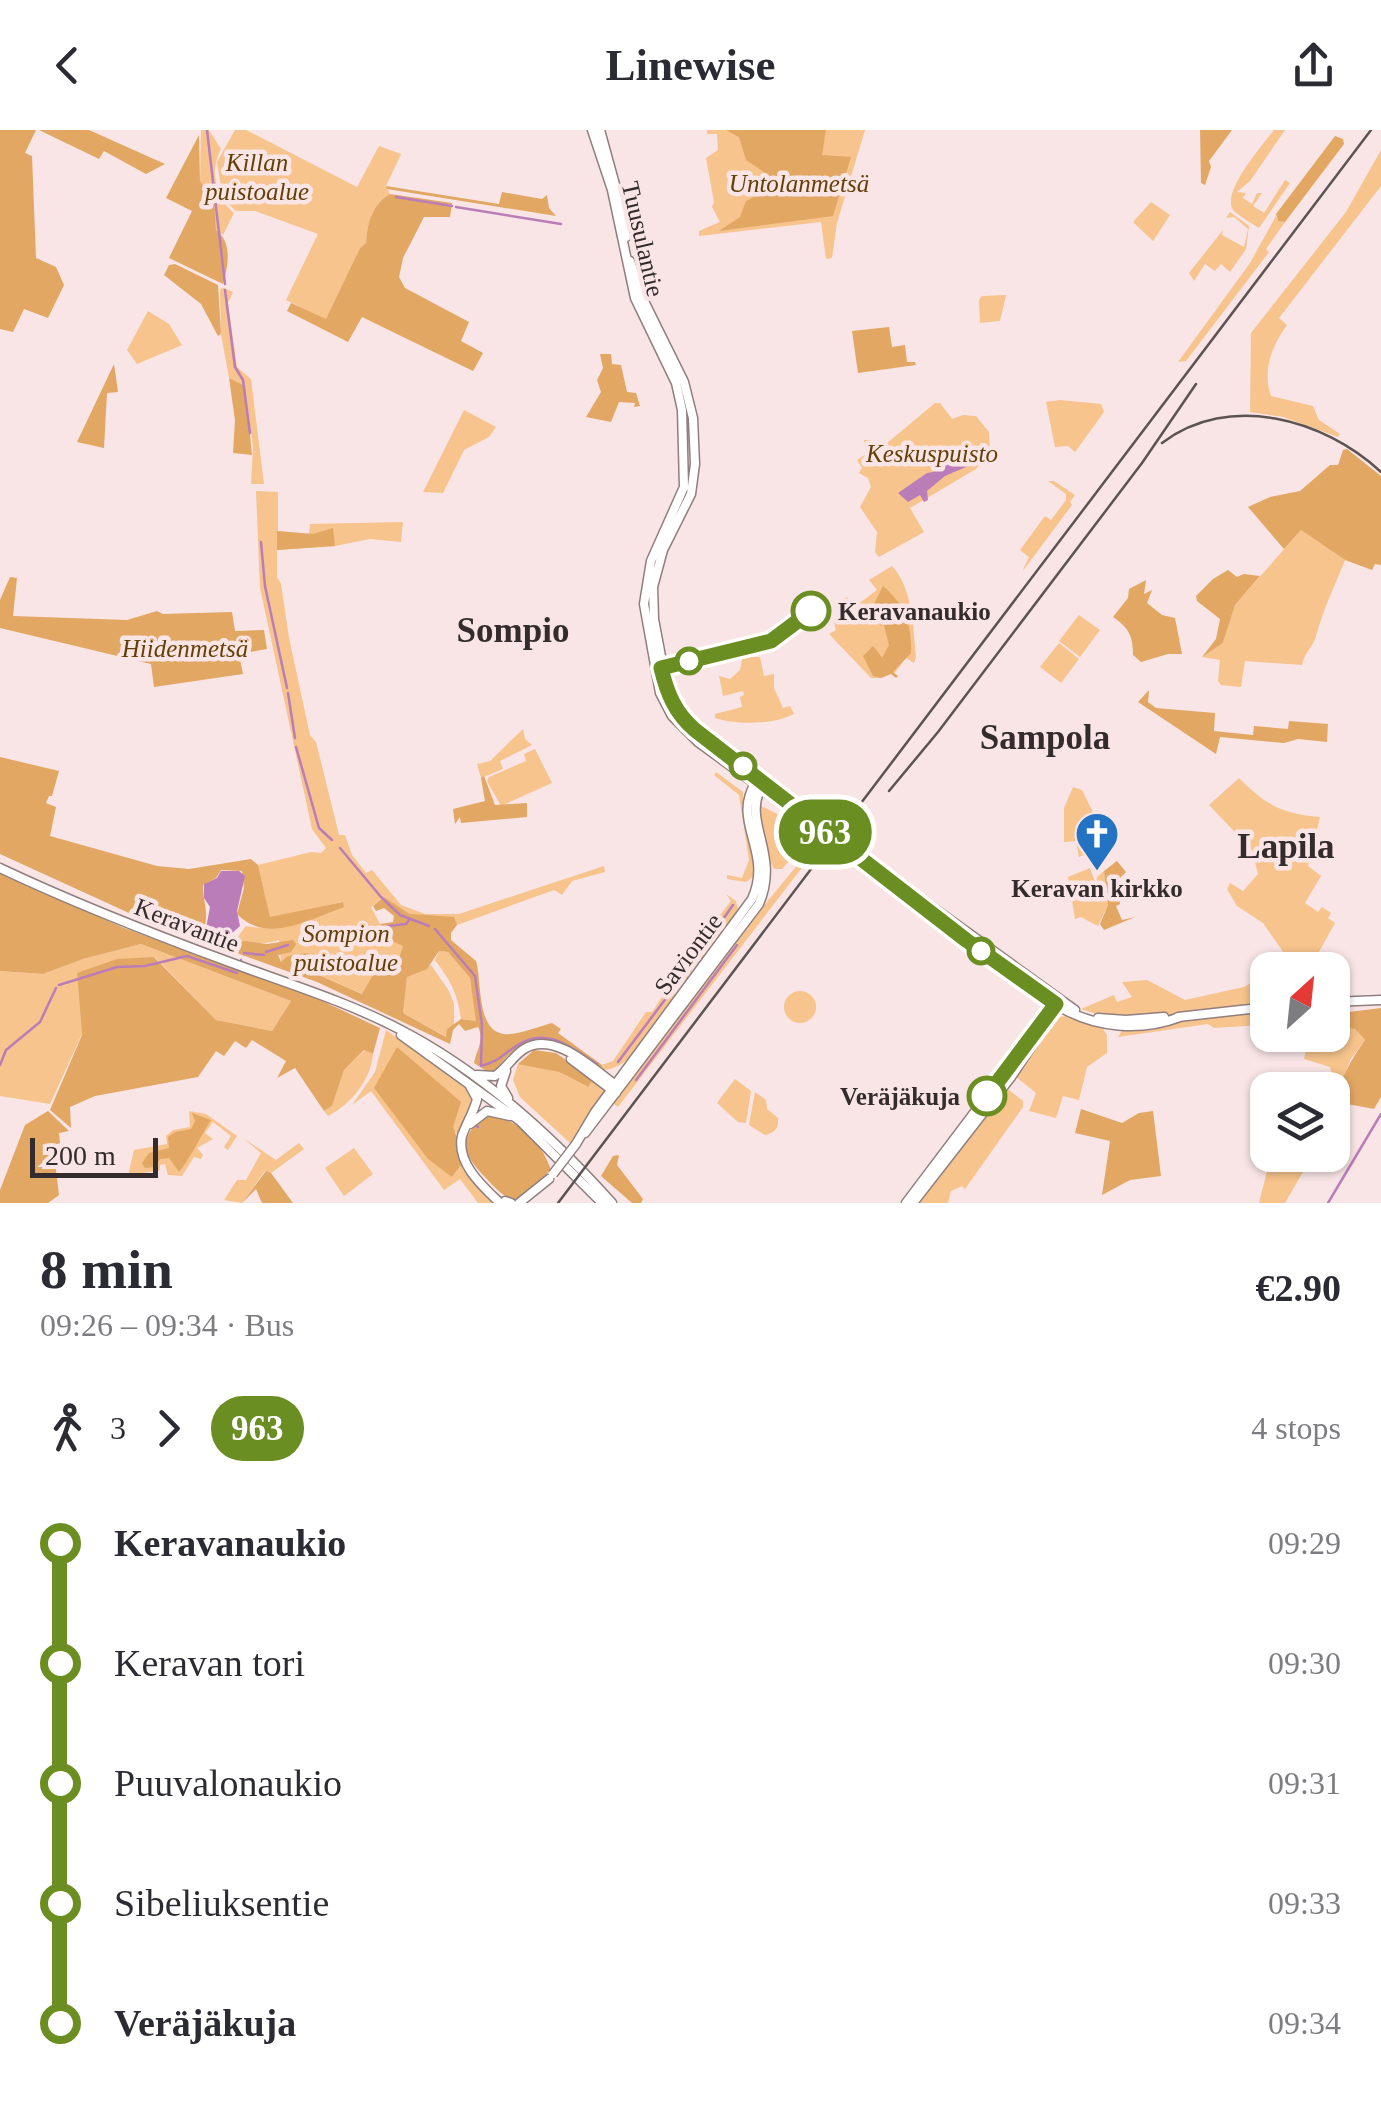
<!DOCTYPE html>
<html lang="en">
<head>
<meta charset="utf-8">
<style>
  body { margin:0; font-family:"Times New Roman",serif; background:#f7f7f7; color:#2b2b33; height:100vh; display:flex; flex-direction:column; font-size:38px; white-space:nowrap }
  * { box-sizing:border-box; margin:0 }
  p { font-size:32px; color:#7c7c81 }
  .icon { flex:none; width:55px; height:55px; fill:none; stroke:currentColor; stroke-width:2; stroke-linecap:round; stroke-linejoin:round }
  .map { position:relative; height:1073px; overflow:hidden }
  .sheet { display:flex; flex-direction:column; background:#fff; flex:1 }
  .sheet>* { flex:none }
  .badge { padding:0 20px; border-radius:32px; font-size:35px; line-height:65px }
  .needle { width:65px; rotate:27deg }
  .fabs { position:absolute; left:1250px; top:822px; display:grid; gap:20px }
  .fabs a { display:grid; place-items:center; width:100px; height:100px; border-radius:20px; background:#fff; box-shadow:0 2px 8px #0004; font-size:50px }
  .scale { position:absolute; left:30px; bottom:25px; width:128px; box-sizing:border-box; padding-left:10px; border:5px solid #342c2c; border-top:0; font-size:28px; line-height:35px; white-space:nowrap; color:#342c2c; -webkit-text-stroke:8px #f9e5e5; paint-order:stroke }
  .map>.badge { position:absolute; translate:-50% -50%; box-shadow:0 0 0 5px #fff }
  .legs { display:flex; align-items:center; gap:15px; height:110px; padding:0 40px; font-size:32px }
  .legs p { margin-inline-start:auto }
  .headline { display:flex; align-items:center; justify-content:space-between; height:170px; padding:0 40px }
  h1 { font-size:55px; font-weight:700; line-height:75px }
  ul { padding:0 40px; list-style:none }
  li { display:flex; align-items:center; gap:35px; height:120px; font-size:38px }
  li i { display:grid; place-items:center; width:15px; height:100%; margin:0 12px; background:currentColor }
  li i::after { content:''; width:25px; height:25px; margin:-12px; border:8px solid; border-radius:50%; background:#fff }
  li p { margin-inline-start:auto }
  li:first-child i { background:linear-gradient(#0000 50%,currentColor 0) }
  li:last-child i { background:linear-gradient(currentColor 50%,#0000 0) }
  header { display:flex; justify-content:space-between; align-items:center; height:130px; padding:0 40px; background:#fff; font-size:45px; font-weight:700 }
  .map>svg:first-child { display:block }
  .green { fill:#f6c48c }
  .forest { fill:#e2a763; fill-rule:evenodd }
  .water { fill:#bb7db8 }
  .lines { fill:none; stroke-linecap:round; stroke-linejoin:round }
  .stream { stroke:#bb7db8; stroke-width:2.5 }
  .major-casing { stroke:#907f7e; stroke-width:11 }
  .major { stroke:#fff; stroke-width:8 }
  .rail { stroke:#5d5353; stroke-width:2.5 }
  .major-bridge-casing { stroke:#907f7e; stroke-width:11; stroke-linecap:butt }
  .major-bridge { stroke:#fff; stroke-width:8 }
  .line-1-casing { stroke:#fff; stroke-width:22 }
  .line-1 { stroke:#6b8e23; stroke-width:15 }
  .stop-1-dot { fill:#fff; stroke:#6b8e23; stroke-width:5 }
  .labels { text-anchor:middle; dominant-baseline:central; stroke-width:9; stroke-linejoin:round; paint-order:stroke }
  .park-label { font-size:25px; font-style:italic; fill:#653f06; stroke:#f9e5e5 }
  .street-label { font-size:25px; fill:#342c2c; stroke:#f9e5e5 }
  .stop-label { font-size:25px; font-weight:bold; fill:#342c2c; stroke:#f9e5e5; text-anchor:start }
  .poi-label { font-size:25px; font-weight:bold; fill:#342c2c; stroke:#f9e5e5 }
  .district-label { font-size:35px; font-weight:bold; fill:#342c2c; stroke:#f9e5e5 }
</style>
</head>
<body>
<header><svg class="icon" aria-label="back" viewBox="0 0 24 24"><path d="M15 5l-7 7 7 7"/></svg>Linewise<svg class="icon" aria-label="share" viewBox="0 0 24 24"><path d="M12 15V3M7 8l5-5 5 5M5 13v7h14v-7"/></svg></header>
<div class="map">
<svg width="1381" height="1073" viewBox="0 0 1381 1073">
  <rect width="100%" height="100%" fill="#f9e5e5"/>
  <path class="green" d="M201 0H209L221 19C209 40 216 68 234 83L223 105 216 100 213 69 200 51Z
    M235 0H246L357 57 379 16 401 24 386 56 390 64C372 74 367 94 366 113L360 118 326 190 286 170 318 104 255 81H236L223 69 217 32Z
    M707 0H865L837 93 832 128 826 129 821 92 699 106V101L720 92 712 77 714 72 706 28 718 20 717 4H707Z
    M1274 0H1285L1250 51 1237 62 1246 63 1243 68 1252 74 1257 63H1262L1253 76 1264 83 1285 50 1290 53 1259 98C1253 94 1235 84 1232 78 1224 59 1261 17 1274 0Z
    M1381 20V56L1279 188 1287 195C1272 216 1262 240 1271 266L1313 276 1319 290 1340 304 1338 307 1283 287 1250 282 1251 203 1346 82Z
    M1151 72 1170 85 1153 111 1133 92Z
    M1230 82 1249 96 1246 119 1230 142 1221 134 1215 141 1205 134 1194 151 1189 143 1223 100 1222 105 1244 117 1248 99 1234 87 1226 88Z
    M1276 86 1278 91 1285 92 1266 119 1269 122 1186 231 1178 232 1250 133Z
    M224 158 233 162 228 173 237 237 251 249 264 354H251L253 317 245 256 229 248 221 204 220 159Z
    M1006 165 1000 191 980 193 979 170 982 166Z
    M148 181 169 194 182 215 137 234 127 220Z
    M1060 270 1101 274 1104 282 1075 322 1068 316 1055 317 1046 272Z
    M935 273H940L952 289 963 285 976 286 989 302 990 321 976 339 910 378 924 402 879 427 875 422 877 402 860 377 871 357 868 348 859 343 862 338 857 330 866 324 864 310H871L874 324Z
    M464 280 496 297 489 307 464 320 443 363 423 362Z
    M1048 351H1054L1075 365 1070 372 1072 375 1022 442 1029 427 1020 420 1045 386 1051 390 1066 370V364Z
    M256 361 278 362V401L309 404 310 394 403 392 401 412 370 409 335 416 277 420V447L281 454 289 508 310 605 316 612 339 705H345L352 725 366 743 372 740 401 775 425 784H459L604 736 605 742 572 751 562 765 554 760 457 795 410 784 384 767 371 777 380 794 403 816 398 831 384 827 363 864 303 838 307 823 281 833 279 810C263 816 248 810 231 816L246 796C283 803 311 789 344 776L342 772 270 788 258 735 311 722 321 723 326 718 312 699 260 458Z
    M1301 400 1345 430C1335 455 1323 480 1316 506 1313 517 1304 523 1302 535L1245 531 1241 557 1221 555 1218 551 1220 530 1202 527 1223 513 1235 475Z
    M892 436C913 459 913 497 916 527L914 533 906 528 893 545 888 541 881 548H871L829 504 836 500 834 491 850 479 843 469 847 467 854 477 877 460 869 450Z
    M1079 485 1100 500 1080 527 1059 511Z
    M1059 513 1079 529 1061 553 1040 537Z
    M751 527H760L764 546 774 544V558L783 578 790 576 794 584C773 595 736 595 715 588V584L742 577 740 567 744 565 743 561 723 566 719 546 730 549 740 540 742 529Z
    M523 599 525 609 532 615 500 631 503 639 481 648 477 634 490 631Z
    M535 619 552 653 501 676 487 651 489 647 526 631 524 624Z
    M716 642 743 662C742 691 755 716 754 746L746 752 727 749V745L742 748 749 730 739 665 714 645Z
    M1239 648C1267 676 1281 683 1320 687L1308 736 1321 746 1305 773 1318 782 1322 777 1331 783 1328 788 1335 793 1309 840H1274L1287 832 1286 826 1263 793 1237 776 1227 759 1230 753 1243 761 1258 744 1252 720 1209 675Z
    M1073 657 1082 660 1109 715 1079 727 1076 711 1064 712V678Z
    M761 676 814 702 782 739H774C766 724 758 692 761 676Z
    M818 710 823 715 817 718 618 977 613 973 744 800Z
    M1090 738 1096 755 1097 747 1104 741 1108 775 1098 796 1081 787 1075 789 1068 747Z
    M726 764 736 771 738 780 690 849 680 850 674 844 731 771Z
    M141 814 291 871 272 901 216 890 155 827 77 843 82 904 50 974 0 966V841L43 844 83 829Z
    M439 821 448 822 470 848 477 891 461 889C458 864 450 850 435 830Z
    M431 835 449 861 454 874V895L447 899V907L403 883 407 846Z
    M1267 844V874C1211 880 1134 899 1081 879L1114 865 1117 872 1132 867 1122 852 1147 850 1185 870 1244 857Z
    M670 855 675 860V869C657 892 633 941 601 940L602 935 613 931 646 882H652Z
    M784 877a16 16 0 1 1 32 0a16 16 0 1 1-32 0Z
    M1267 881V893L1261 895 1214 898 1208 894 1118 907 1123 899Z
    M1067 886 1103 899 1107 905V923L1087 937 1079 970 1063 966 1056 988 1029 981 1036 963 1016 947 1058 887Z
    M1333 896 1355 899 1365 910 1350 930 1338 965 1330 937 1304 929 1309 905H1332Z
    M386 900 468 958 473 971 457 1004 397 917 452 1047 462 1034 495 1073H478L460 1049 444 1060 371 961 352 975 375 942Z
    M365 920 373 924C371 950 351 974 328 986L324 981 332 976 344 940Z
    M524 933 559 942 587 957 593 949 605 960 571 1014 520 967 513 950 518 934Z
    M735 949 751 961 746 993 738 992 717 973Z
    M1009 960 1023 971V977L965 1059 962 1056 951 1061 948 1073H917L1001 963Z
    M755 962 766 970 767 979 778 988C779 998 775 1003 765 1005L749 995Z
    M189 981 206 984 237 1006 228 1020 224 1017 231 1006 213 992 205 1003 213 1009 197 1018 203 1025 201 1029 194 1027 182 1046 168 1045 165 1034 160 1035V1040L128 1046 134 1020 167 1014 166 1006 173 1000 190 997Z
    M243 1008 276 1030 299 1013 304 1019 271 1043 265 1041 242 1073 224 1070 237 1050H246L261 1023Z
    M354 1018 373 1044 344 1066 325 1038Z
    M1271 1025H1308L1301 1038 1303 1042 1285 1073H1259Z"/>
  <path class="forest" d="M0 0H36L25 23 32 26 36 128 56 137 64 155 48 188 24 179 13 202 0 199Z
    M39 0H89L165 34 146 44 104 21 99 29Z
    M726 0H826L822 25 851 27 833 86 719 101 740 87 746 71C760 65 764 57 764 42L746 30 739 7Z
    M1200 0H1232L1209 31 1211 37 1205 55 1201 53Z
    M199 5 200 51 214 69 216 100C233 113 228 136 223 154L169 128 192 81 166 68Z
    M1335 6 1343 9 1344 14 1285 92 1278 91 1276 84Z
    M386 56 499 74 502 62 542 69 547 65 549 78 556 86 387 59Z
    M390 64 452 73 450 87H424L403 128 399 147 405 158 469 192 461 211 483 223 473 241 362 187 348 212 287 181 291 173 326 189 360 118 366 113C367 94 372 74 390 64Z
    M175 134 218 155 221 204 218 206 201 174 164 145 169 135Z
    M889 197 892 217 905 215 907 232H915L916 235 858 243 852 201Z
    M600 224H611L612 234 621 235 627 262 636 263 640 276 634 277 635 273 619 272 611 292 586 287 601 262 597 250 603 238Z
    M114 234 118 262 107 263 104 318 77 312Z
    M229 248 245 256 252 325 233 323 235 290Z
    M1347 319 1381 346V435L1375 434 1372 440 1345 430 1301 400 1284 419 1248 377 1270 367 1300 361 1330 335H1338L1343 320Z
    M333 398 335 416 277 420V401L313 404Z
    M1228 440 1237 447 1244 444 1260 446 1235 475 1223 513 1202 527 1216 509 1220 489 1197 471 1196 466 1213 449Z
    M10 447 17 448 13 486 127 490 157 481 163 484 232 482 235 501 264 500 267 519 239 524 243 544 154 557 151 534 0 498V470Z
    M1146 450 1144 464 1152 460 1147 473 1162 485 1175 488 1182 524H1168L1141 532 1133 525C1133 506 1129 498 1113 487L1128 468 1129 459Z
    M883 456C905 475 912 494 911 523L893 542 898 546 896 548 891 544 881 548 873 546 863 526 873 516 891 539 882 528 889 515 884 495H887L883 478 876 480V488L870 482Z
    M1149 560 1148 572 1156 578 1215 583 1214 601 1253 605 1254 596 1288 599 1289 591 1328 594 1327 612 1298 609 1284 613 1220 607 1216 624 1138 572Z
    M0 627 59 641 52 666H49L46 673 56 677 50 706 157 736 189 739 251 729 258 735 270 787 343 772 344 777C310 789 267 815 237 784L244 758 242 741 221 740 216 748 203 755C203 775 210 781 203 803L231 816 244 811 267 814 293 810 296 814 291 822 278 825 281 832 288 826 308 823 303 838 362 864 384 826 398 831 403 816 394 812 380 794 393 792 394 786 384 778 376 781 373 776 384 767 410 784 454 787 457 795 451 803V810L476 831C482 850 476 901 504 904 517 906 539 896 552 893L561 899 558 903 602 935 601 940C574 923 545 896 513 921 505 927 499 937 491 944L474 933C476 921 485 910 478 897L465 901 459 894 453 900 450 914 317 852 140 788 0 724ZM439 821 448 822 470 848 476 891 461 889 447 899 446 907 403 883 407 847 427 839Z
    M484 646 495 675 527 673V687L461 693 460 687 455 694 453 679 485 671 481 648Z
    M1117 731 1126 742 1119 749 1123 753 1128 749V767H1119L1120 774 1116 776 1122 790 1135 787 1104 800 1100 794 1108 775 1104 741Z
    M0 743 124 798 318 869 380 898 373 924 364 920 344 940 332 976 324 981 295 938 277 948 286 931 252 910 246 918 235 911 224 926 216 921 198 947 95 966 70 977 71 998 50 980 82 905 77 843 117 829 154 827 216 890 272 901 291 871 141 814 83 829 43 844 0 841Z
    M1381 878V967L1374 979 1337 972C1340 948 1351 930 1365 910L1355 899 1333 896V884Z
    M397 917 461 972 453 997C459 1008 456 1020 462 1034L452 1047 428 1029 374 958Z
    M534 920 556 923 593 949 588 957 559 942 518 934Z
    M1081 979 1122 993 1139 983 1153 981 1161 1046 1130 1050 1102 1065 1110 1011 1075 1003Z
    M48 981 69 1001 59 1003 60 1013 53 1016 59 1065 48 1073H0V1060L25 995Z
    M192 983 211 990C200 1007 191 1027 179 1042L169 1028 160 1029 156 1037 145 1038 142 1033 149 1023 169 1018 168 1007 175 1002 191 999 195 991Z
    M489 983C519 992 541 1010 551 1040L518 1071C504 1068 495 1058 486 1048 460 1022 458 1006 489 983Z
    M619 1025 617 1035 643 1069 641 1073H632L601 1046 613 1026Z
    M266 1041 271 1043 293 1073H262L256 1059 242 1073Z"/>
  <path class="water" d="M960 317 972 323 973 334 945 346 927 361 928 370 924 372 920 365 908 372 898 363 927 343 933 342Z
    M221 741H239L245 746 237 781 240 796 230 805 206 798 210 777 204 768V754L217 748Z"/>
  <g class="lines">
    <path class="stream" d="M207 0 225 154
      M396 67 452 76
      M456 77 561 94
      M225 160 235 237 243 250 250 303
      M261 412 265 456 287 558
      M288 563 295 608
      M296 617 319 698 332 710
      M340 718 381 767 400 785 429 796
      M388 796 406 794 409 790
      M435 799 475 846 482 895 481 936C499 931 501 926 516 916 546 895 571 918 597 934
      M266 822 288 815
      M244 823 264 825
      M241 831V830
      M685 843 733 775
      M59 855 117 837 145 836 187 826 237 843
      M618 932 670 863
      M0 935 6 920 40 892 56 858
      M636 950 737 815
      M475 995 478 997
      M1328 1073 1381 984"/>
    <defs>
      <path id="major" d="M592 0 612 60 635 168 676 253 682 280 684 357 651 431 644 474 660 563 672 586 698 612 1060 877C1096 898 1140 902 1180 887
        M600 0 619 69 626 107
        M630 131 642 167 684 252 693 288 695 334 691 364 663 420 653 457 654 489 668 564 687 593 786 669
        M0 738C76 774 153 804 232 833 289 854 348 872 401 900 482 942 552 1006 612 1073
        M924 771 1075 880
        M1332 872 1381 870
        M1178 887 1268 877
        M1098 888 1126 890 1164 887
        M401 905 520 991 602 1073
        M571 929 616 963
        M506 941 501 956 508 968
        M477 945 495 946C506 939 513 926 524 919 555 900 594 940 617 956
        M470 956 477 969C474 982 466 994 462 1006 456 1033 483 1057 500 1073
        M470 994 487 981 510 986
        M585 1003 759 774C781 723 741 692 762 656
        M576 1014 595 982 752 769C774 721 730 692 756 652
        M505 1071 511 1073
        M519 1073 549 1049
        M906 1073 1057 873
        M913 1073 1011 947 1045 896"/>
    </defs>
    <use href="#major" class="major-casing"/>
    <use href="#major" class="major"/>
    <path class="rail" d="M1162 313C1229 262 1324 289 1381 342
      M889 661 938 602 1142 333 1196 254
      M558 1073 1371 0"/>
    <defs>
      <path id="major-bridge" d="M553 1044 576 1014"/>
    </defs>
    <use href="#major-bridge" class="major-bridge-casing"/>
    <use href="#major-bridge" class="major-bridge"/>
  </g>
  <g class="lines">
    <defs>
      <path id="line-1" d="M811 481 771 511 661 538C667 563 675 583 695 600L966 810 1056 874 987 966"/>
    </defs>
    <use href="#line-1" class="line-1-casing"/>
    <use href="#line-1" class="line-1"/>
  </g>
  <defs>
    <symbol id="church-pin" viewBox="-11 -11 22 30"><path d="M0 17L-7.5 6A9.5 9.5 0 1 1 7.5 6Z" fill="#2473c2" stroke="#f9e5e5"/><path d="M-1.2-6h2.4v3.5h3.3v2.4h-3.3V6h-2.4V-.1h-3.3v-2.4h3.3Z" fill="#fff"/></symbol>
  </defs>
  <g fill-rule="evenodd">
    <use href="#church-pin" x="1072" y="679" width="50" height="68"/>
  </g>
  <g class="stop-1-dot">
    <circle cx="811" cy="481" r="18"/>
    <circle cx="689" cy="531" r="12"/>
    <circle cx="743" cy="636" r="12"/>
    <circle cx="981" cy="821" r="12"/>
    <circle cx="987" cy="966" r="18"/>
  </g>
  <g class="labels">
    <g class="park-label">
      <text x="257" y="32">Killan<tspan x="257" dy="29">puistoalue</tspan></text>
      <text x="799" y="53">Untolanmetsä</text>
      <text x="932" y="323">Keskuspuisto</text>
      <text x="185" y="518">Hiidenmetsä</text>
      <text x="346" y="803">Sompion<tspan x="346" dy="29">puistoalue</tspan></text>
    </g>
    <g class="street-label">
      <text transform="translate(643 109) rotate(77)">Tuusulantie</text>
      <text transform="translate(187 795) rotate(21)">Keravantie</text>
      <text transform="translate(688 824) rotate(-53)">Saviontie</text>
    </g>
    <g class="stop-label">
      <text x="838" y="481">Keravanaukio</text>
      <text x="960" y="966" text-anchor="end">Veräjäkuja</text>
    </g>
    <g class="poi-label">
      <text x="1097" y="758">Keravan kirkko</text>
    </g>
    <g class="district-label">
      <text x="513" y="500">Sompio</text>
      <text x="1045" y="607">Sampola</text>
      <text x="1286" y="716">Lapila</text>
    </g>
  </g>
</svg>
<div class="fabs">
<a><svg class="needle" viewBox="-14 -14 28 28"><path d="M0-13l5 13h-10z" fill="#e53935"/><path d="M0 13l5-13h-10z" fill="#7c7c81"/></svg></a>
<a><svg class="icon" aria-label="layers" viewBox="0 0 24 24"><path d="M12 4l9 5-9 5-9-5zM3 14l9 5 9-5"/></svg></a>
</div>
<div class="scale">200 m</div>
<b class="badge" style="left:825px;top:702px;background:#6b8e23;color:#fff">963</b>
</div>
<section class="sheet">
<div class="headline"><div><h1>8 min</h1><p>09:26 – 09:34 · Bus</p></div><b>€2.90</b></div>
<div class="legs"><svg class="icon" aria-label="walk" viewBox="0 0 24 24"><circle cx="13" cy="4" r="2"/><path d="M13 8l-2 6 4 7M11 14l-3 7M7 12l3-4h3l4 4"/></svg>3<svg class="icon" aria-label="forward" viewBox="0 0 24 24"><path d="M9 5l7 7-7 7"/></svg><b class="badge" style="background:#6b8e23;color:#fff">963</b><p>4 stops</p></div>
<ul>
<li><i style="color:#6b8e23"></i><b>Keravanaukio</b><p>09:29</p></li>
<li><i style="color:#6b8e23"></i><span>Keravan tori</span><p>09:30</p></li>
<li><i style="color:#6b8e23"></i><span>Puuvalonaukio</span><p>09:31</p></li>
<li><i style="color:#6b8e23"></i><span>Sibeliuksentie</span><p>09:33</p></li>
<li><i style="color:#6b8e23"></i><b>Veräjäkuja</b><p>09:34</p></li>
</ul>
</section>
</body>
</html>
